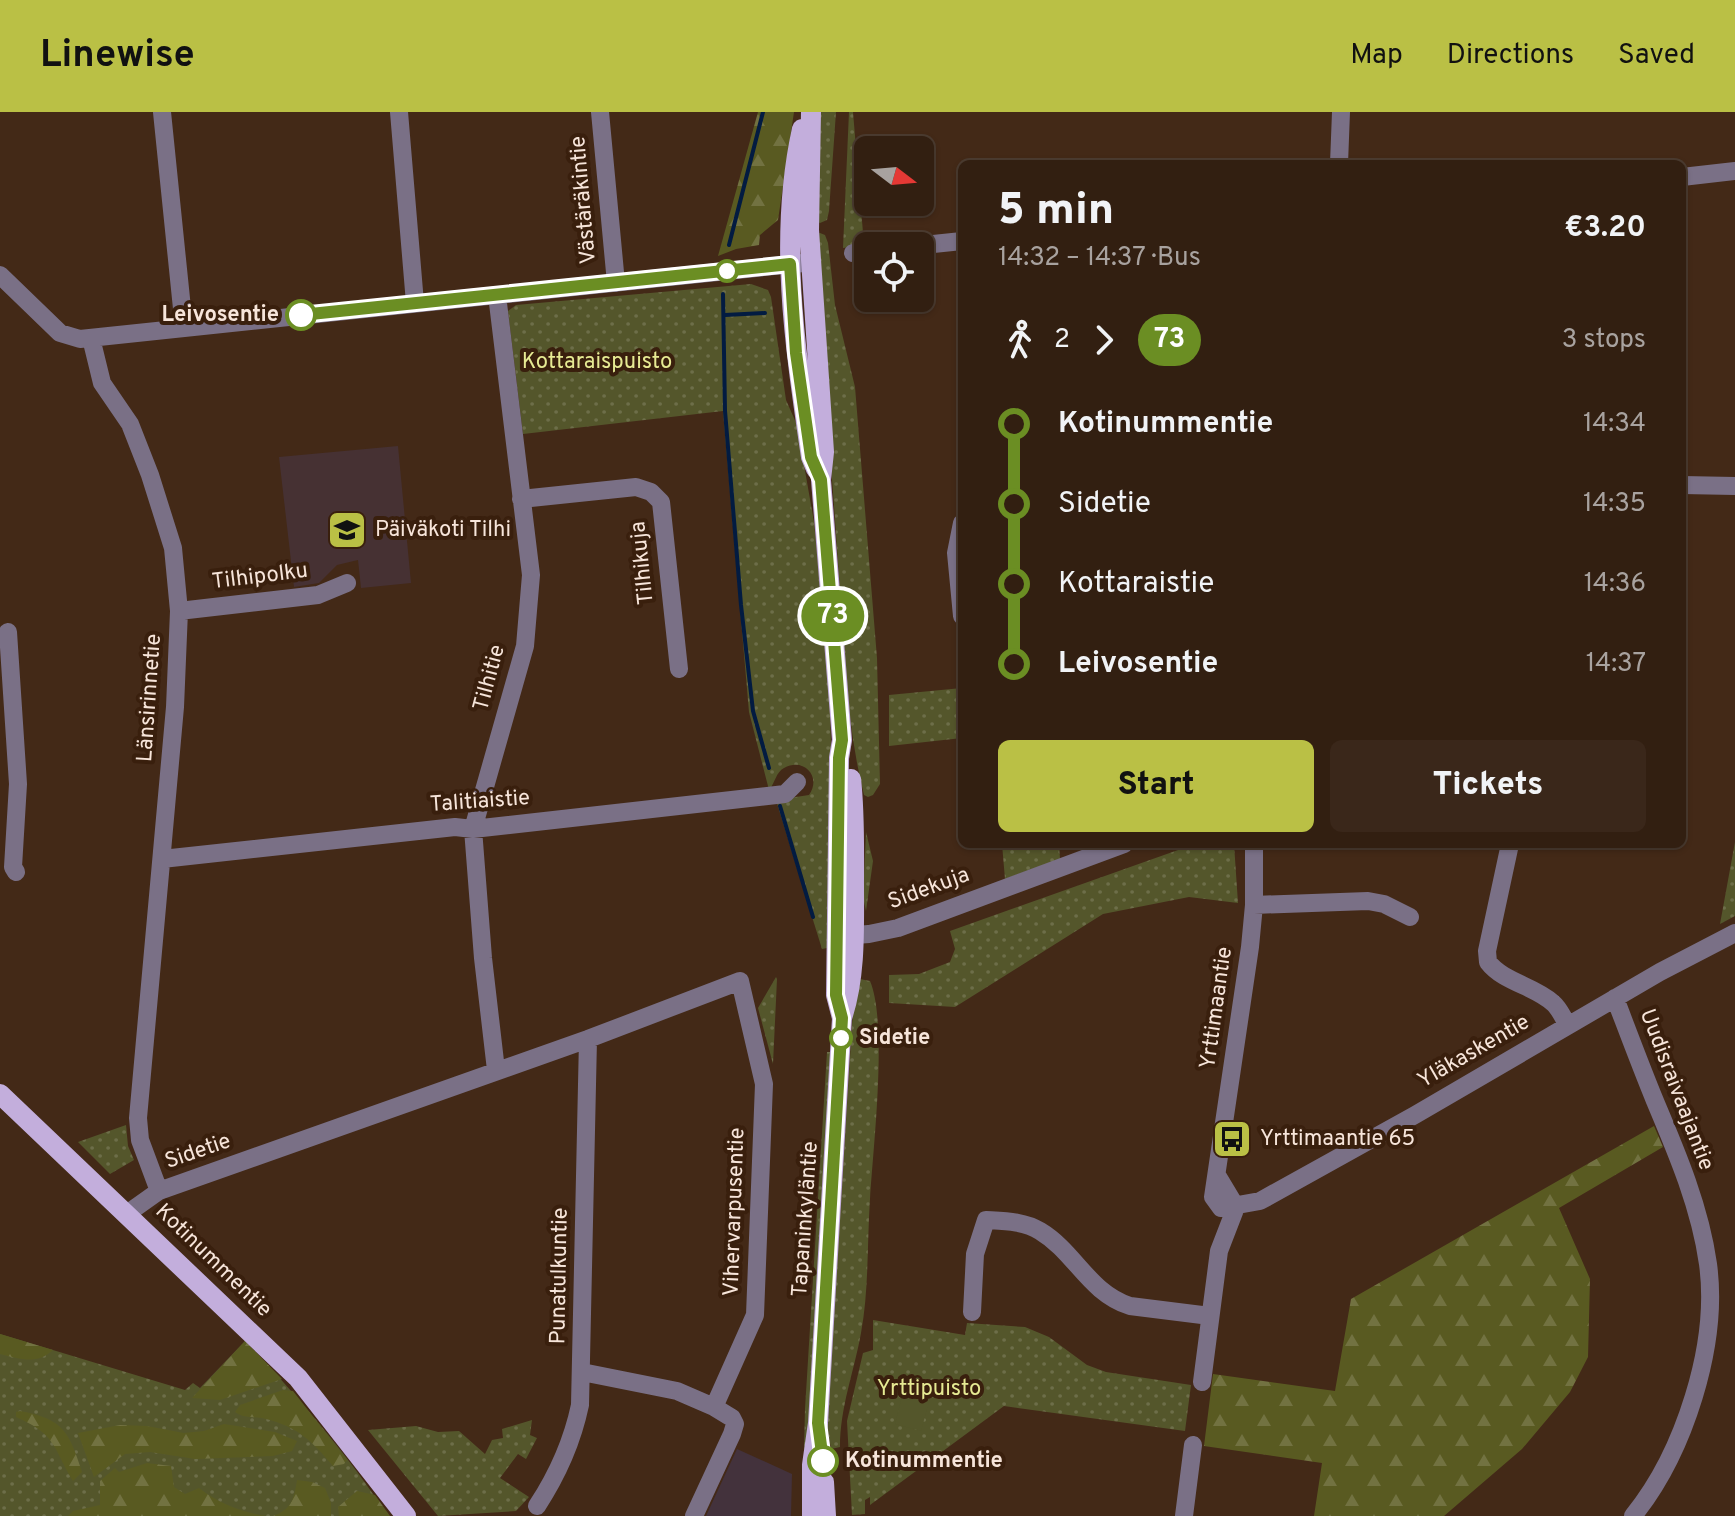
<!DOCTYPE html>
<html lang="en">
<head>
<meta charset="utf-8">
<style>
  body { margin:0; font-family:Overpass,sans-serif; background:#3a271a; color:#f1f3f6; height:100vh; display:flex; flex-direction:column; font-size:30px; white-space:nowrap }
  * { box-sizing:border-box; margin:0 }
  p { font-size:26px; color:#a8a29f }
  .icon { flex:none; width:44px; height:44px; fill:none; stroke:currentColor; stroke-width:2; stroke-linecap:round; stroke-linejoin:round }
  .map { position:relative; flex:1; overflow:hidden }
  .sheet { position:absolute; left:958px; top:48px; width:728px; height:688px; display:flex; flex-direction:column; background:#321f11; border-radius:12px; box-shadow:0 2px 6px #0004,0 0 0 2px #4d3d31 }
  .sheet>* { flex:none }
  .badge { padding:0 16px; border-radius:26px; font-size:28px; line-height:52px }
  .needle { width:52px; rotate:106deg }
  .fabs { position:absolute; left:854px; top:24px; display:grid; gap:16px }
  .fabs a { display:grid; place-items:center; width:80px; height:80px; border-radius:12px; background:#321f11; box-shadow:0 2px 6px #0004,0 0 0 2px #4d3d31; font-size:40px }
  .map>.badge { position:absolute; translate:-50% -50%; box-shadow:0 0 0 4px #fff }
  .legs { display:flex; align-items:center; gap:12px; height:88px; padding:0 40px; font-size:26px }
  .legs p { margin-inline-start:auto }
  .overview { display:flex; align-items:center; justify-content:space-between; height:136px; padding:0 40px }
  h1 { font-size:44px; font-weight:800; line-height:60px }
  .cta { display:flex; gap:16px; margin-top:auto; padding:16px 40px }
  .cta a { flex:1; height:92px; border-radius:12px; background:#bac045; color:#111; font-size:32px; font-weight:800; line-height:92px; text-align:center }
  .cta a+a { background:#3a271a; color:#f1f3f6 }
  ul { padding:0 40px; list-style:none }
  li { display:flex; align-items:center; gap:28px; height:80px; font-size:30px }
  li i { display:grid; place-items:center; width:12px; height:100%; margin:0 10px; background:currentColor }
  li i::after { content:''; width:20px; height:20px; margin:-10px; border:6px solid; border-radius:50%; background:#321f11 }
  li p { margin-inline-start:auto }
  li:first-child i { background:linear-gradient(#0000 50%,currentColor 0) }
  li:last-child i { background:linear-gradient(currentColor 50%,#0000 0) }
  header { display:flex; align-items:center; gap:48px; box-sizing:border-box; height:112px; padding:0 40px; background:#bac045; color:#111 }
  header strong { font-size:38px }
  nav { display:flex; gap:44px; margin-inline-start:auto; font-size:28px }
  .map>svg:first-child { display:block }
  .commercial { fill:#43323c }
  .education { fill:#463133 }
  .grass { fill:url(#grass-dots) }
  .forest { fill:url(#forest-firs) }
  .pitch { fill:#54562b }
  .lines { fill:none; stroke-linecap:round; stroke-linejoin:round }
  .stream { stroke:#021b41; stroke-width:4 }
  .minor { stroke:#7a7086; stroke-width:18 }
  .major { stroke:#c3aedc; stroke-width:20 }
  .line-1-casing { stroke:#fff; stroke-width:18 }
  .line-1 { stroke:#6b8e23; stroke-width:12 }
  .stop-1-dot { fill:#fff; stroke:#6b8e23; stroke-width:4 }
  .labels { text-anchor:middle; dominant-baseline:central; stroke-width:8; stroke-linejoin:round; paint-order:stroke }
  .street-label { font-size:22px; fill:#f7e5da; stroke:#391f0d }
  .stop-label { font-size:22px; font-weight:bold; fill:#f7e5da; stroke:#391f0d; text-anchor:start }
  .park-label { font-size:22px; fill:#e6ea93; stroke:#391f0d }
  .poi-label { font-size:22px; fill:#f7e5da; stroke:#391f0d; text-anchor:start }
</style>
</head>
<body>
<header>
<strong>Linewise</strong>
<nav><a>Map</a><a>Directions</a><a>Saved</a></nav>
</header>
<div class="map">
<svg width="1735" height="1404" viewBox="0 0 1735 1404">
  <defs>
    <pattern id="grass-dots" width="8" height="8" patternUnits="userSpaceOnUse" patternTransform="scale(2)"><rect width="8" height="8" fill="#54562b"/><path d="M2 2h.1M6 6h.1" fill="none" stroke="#6d6e49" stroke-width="1.8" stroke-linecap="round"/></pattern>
    <pattern id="forest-firs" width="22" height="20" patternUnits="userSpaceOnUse" patternTransform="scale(2)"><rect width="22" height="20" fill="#595a21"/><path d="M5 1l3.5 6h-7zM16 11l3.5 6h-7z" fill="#727241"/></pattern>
  </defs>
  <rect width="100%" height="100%" fill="#432917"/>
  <path class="commercial" d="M737 1337 792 1362 791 1404H706Z"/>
  <path class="education" d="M398 334 411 471 361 476 358 448 337 453 319 471 294 475 279 345Z"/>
  <path class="grass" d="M818 0H836L829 99 827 108 820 111 816 109Z
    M849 0H853L864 133 843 136Z
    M820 121 825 123 828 131 835 193 855 275 877 546 880 672 873 683 868 685 864 683C846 612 845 537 839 464 831 350 822 236 816 122Z
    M751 172 768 178 771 185 786 288 797 313 814 410 829 570 833 695 832 835 822 837 776 688 809 683C822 665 804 645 784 656 776 660 775 671 769 678L749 600 723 299 523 322 508 199 516 193Z
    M962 576V626L889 634V583Z
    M866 720 873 749 866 799 863 785Z
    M1735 730V804L1720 812Z
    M1002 732H1059L1060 747 1005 767Z
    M1195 732H1234L1238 791 1189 785 1103 802 955 895 889 891V863L919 862 950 850 955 837 950 819Z
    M776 865 777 867 773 952 758 896Z
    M855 866 870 869C888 911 873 1037 870 1087 867 1131 869 1178 861 1221 854 1260 840 1295 840 1335L831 1337 827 1314Z
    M827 940H832L808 1337H804L805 1297Z
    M126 1013 128 1034 134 1048 110 1062 78 1030Z
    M873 1208 965 1223 967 1211 1025 1215 1049 1225 1087 1253 1106 1260 1191 1273 1185 1319 1004 1294 870 1393V1385L865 1388V1402L852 1403 847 1309 863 1241 873 1238Z
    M0 1222 185 1278 193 1271 200 1276 245 1229C297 1283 349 1344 388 1404H0Z
    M532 1308 530 1323 537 1326 526 1347 518 1342 500 1366 529 1385 516 1399 438 1404 368 1318 416 1314 438 1320 459 1319 485 1342 492 1328 503 1326 502 1317Z"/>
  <path class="forest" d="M758 0H794L778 108 760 123 759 133 736 137 718 144Z
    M1654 1014 1663 1035 1559 1096 1590 1167 1588 1245 1570 1280 1522 1337 1444 1404H1314L1322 1351 1204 1334 1213 1262 1335 1279 1351 1187Z
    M0 1222 53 1238C37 1253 20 1247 0 1242Z
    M245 1229 282 1267 220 1288 192 1286Z
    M283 1278 293 1279 347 1348 344 1352 333 1354C312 1329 298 1315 266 1307 255 1304 244 1307 235 1300L240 1293Z
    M20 1299C64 1307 69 1320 82 1360L73 1369C52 1334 57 1323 16 1305V1300Z
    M224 1312 275 1320 297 1329 292 1339 273 1344 195 1347 150 1340 125 1342 94 1365 78 1321 120 1313 147 1314 184 1321 204 1319Z
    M147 1351 171 1354 174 1375 185 1382 199 1376C220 1392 241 1400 266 1404H68L73 1399 100 1393V1369L115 1356 119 1360Z
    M297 1368 312 1370 325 1376 331 1391V1404H273C292 1397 294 1387 297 1368Z
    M357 1379 375 1383 390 1404H339L338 1395Z"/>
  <path class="pitch" d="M907 1264 934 1271 921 1319 895 1312Z"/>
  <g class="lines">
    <path class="stream" d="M729 133 763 0
      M723 182 725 299 741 493 753 599 769 656
      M725 203 765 201
      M780 694 813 805"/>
    <path class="minor" d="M162 0 184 216
      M399 0 415 191
      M600 0 616 171
      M1339 52 1341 0
      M1682 65 1735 59
      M914 134 962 129
      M853 141 868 138
      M0 163 60 221 80 227 803 151
      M91 226 102 271 130 312 150 363 173 436 179 499 175 595 138 1006 140 1028 159 1079
      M1682 373 1735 374
      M521 387 636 375 651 380 661 390 679 557
      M962 411 956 441 962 504
      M179 499 318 483 347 471
      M8 520 18 672 13 755 16 760
      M1254 732V793L1250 835 1213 1085 1221 1096 1260 1089 1415 1003 1660 860 1735 821
      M1510 732 1487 839 1488 850C1503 870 1535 874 1553 891 1560 897 1563 906 1568 913
      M162 747 455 715 473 717 785 682 797 670
      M1254 793 1368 789 1384 792 1410 805
      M842 824 869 822 898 816 1124 732
      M1615 886C1628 920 1641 955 1655 989 1677 1041 1700 1095 1708 1152 1719 1233 1684 1341 1633 1404
      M496 958 483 846 473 717 525 534 531 463 497 183
      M128 1101 159 1079 588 927 740 869 764 972 755 1203 714 1295 732 1306 735 1312 732 1322 694 1404
      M972 1200 975 1142 986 1108C1004 1109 1024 1109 1040 1119 1075 1140 1089 1181 1130 1194L1210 1204
      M582 1260 677 1279 714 1295
      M1202 1270 1219 1139 1236 1095 1218 1065
      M537 1394C558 1362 572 1331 580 1293L588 927
      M1184 1404 1193 1333"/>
    <path class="major" d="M811 0 809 118 824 340 821 368 842 628 839 646 836 883 842 906
      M802 17C778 126 795 236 811 345L816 357
      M0 982 298 1266 406 1404
      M824 1370 826 1404
      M812 1404V1353L818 1311 842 906C856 864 854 816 854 772 854 737 855 702 851 667"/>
  </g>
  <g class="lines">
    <defs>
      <path id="line-1" d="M301 203 790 152 796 241 811 345 821 368 842 628 839 646 836 883 842 906 818 1311 823 1349"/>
    </defs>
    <use href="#line-1" class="line-1-casing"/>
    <use href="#line-1" class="line-1"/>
  </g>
  <defs>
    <symbol id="school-square" viewBox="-11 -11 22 22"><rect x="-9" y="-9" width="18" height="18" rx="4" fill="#bac045" stroke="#391f0d"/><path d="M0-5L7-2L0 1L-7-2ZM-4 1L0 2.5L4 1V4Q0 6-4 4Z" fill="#111"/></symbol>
    <symbol id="bus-square" viewBox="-11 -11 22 22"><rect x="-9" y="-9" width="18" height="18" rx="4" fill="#bac045" stroke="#391f0d"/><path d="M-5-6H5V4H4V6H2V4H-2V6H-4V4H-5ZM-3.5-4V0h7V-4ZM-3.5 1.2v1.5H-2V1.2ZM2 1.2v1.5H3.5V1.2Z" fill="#111"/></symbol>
  </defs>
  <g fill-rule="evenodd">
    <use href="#school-square" x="325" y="396" width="44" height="44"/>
    <use href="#bus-square" x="1210" y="1005" width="44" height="44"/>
  </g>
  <g class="stop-1-dot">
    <circle cx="727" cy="159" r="10"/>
    <circle cx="301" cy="203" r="14"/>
    <circle cx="841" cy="926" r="10"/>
    <circle cx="823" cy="1349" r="14"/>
  </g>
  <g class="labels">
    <g class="street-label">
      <text transform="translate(584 88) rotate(-95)">Västäräkintie</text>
      <text transform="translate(643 451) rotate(-96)">Tilhikuja</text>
      <text transform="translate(260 465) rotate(-7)">Tilhipolku</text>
      <text transform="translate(490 566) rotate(-75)">Tilhitie</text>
      <text transform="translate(150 586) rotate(-86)">Länsirinnetie</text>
      <text transform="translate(480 690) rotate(-4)">Talitiaistie</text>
      <text transform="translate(929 777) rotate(-20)">Sidekuja</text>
      <text transform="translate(1217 896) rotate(-82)">Yrttimaantie</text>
      <text transform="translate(1474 940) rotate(-30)">Yläkaskentie</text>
      <text transform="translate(1676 978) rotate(69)">Uudisraivaajantie</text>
      <text transform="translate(198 1040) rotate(-19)">Sidetie</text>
      <text transform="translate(735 1100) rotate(-88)">Vihervarpusentie</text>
      <text transform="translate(806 1107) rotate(-86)">Tapaninkyläntie</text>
      <text transform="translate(213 1149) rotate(44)">Kotinummentie</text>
      <text transform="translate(560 1164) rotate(-89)">Punatulkuntie</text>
    </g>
    <g class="stop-label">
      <text x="279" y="203" text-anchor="end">Leivosentie</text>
      <text x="859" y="926">Sidetie</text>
      <text x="845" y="1349">Kotinummentie</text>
    </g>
    <g class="park-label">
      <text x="597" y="250">Kottaraispuisto</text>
      <text x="929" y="1277">Yrttipuisto</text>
    </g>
    <g class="poi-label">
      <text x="375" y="418">Päiväkoti Tilhi</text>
      <text x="1260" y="1027">Yrttimaantie 65</text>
    </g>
  </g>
</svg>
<div class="fabs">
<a><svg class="needle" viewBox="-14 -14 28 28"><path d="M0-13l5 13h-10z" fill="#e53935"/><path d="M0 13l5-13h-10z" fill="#a8a29f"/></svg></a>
<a><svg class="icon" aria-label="locate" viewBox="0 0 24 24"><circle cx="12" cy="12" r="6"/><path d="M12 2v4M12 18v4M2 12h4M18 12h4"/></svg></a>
</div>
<b class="badge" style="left:833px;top:504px;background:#6b8e23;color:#fff">73</b>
<section class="sheet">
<div class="overview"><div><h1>5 min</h1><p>14:32 – 14:37 · Bus</p></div><b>€3.20</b></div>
<div class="legs"><svg class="icon" aria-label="walk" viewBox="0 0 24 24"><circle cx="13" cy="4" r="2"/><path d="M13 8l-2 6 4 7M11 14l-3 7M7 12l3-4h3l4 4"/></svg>2<svg class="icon" aria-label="forward" viewBox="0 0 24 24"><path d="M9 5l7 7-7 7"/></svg><b class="badge" style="background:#6b8e23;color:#fff">73</b><p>3 stops</p></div>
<ul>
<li><i style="color:#6b8e23"></i><b>Kotinummentie</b><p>14:34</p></li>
<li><i style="color:#6b8e23"></i><span>Sidetie</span><p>14:35</p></li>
<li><i style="color:#6b8e23"></i><span>Kottaraistie</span><p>14:36</p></li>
<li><i style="color:#6b8e23"></i><b>Leivosentie</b><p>14:37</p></li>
</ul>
<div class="cta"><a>Start</a><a>Tickets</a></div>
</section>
</div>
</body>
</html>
